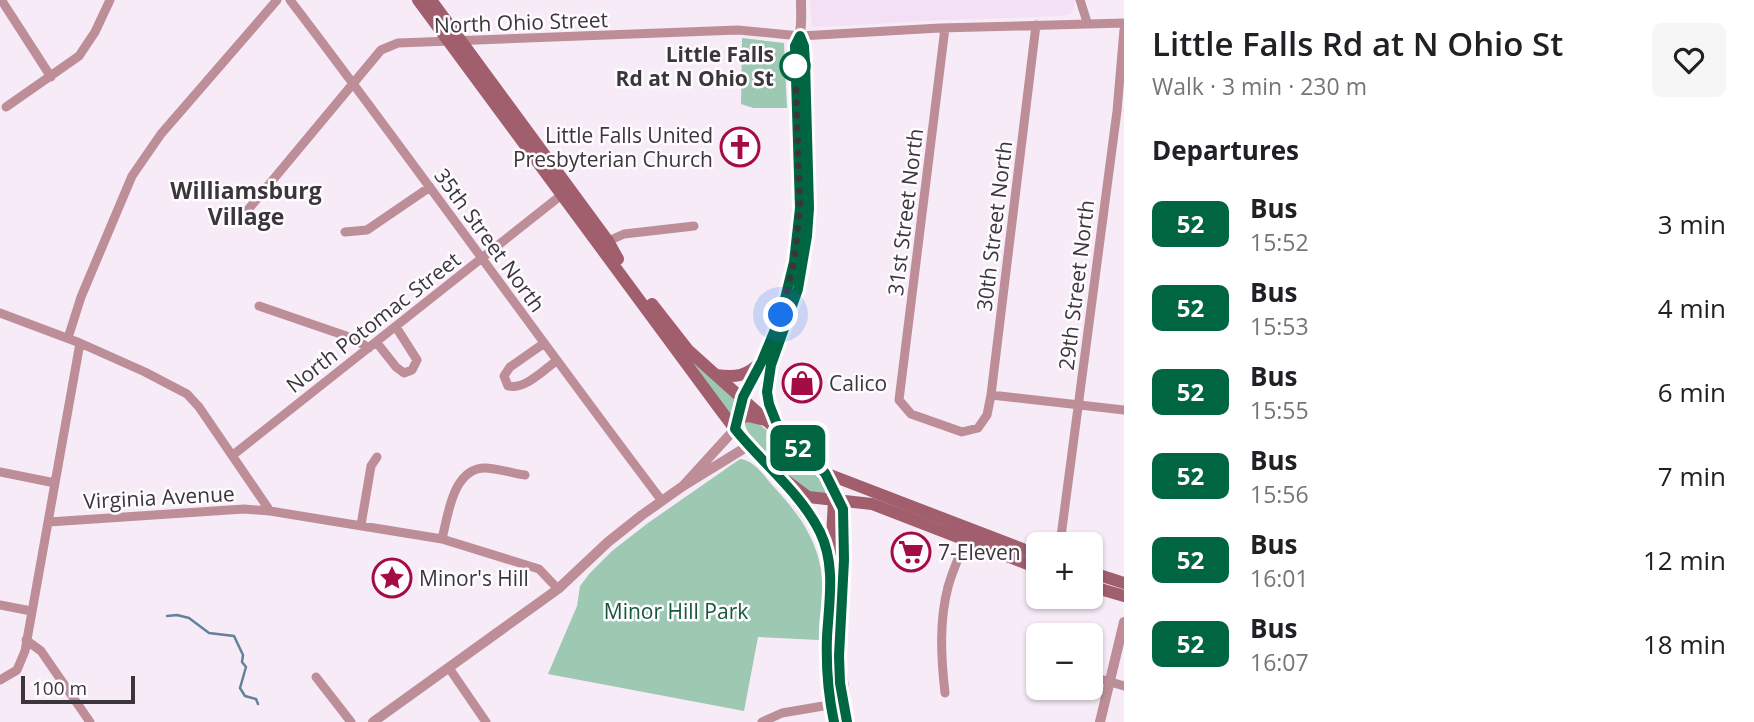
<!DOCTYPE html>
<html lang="en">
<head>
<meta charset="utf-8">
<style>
  body { margin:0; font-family:"Open Sans",sans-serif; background:#f6f6f6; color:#202124; height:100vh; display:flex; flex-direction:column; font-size:26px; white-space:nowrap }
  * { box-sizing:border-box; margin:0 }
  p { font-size:23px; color:#757577 }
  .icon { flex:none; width:38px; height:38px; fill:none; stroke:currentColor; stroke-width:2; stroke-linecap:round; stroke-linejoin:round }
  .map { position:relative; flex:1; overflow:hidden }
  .panel { display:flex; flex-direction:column; background:#fff; width:630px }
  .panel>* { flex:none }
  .badge { padding:0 14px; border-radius:10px; font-size:24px; line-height:46px }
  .controls { position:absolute; left:1026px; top:532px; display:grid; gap:14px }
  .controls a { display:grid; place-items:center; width:77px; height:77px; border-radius:10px; background:#fff; box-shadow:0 2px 5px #0004; font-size:35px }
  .scale { position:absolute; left:21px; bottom:18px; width:114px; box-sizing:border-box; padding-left:7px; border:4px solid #3b363b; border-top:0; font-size:19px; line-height:24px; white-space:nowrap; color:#3b363b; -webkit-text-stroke:5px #fefcfe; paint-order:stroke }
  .you { position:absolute; width:35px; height:35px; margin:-18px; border:5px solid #fff; border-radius:50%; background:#1a73e8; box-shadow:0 0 0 10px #1a73e833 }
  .map>.badge { position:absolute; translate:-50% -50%; box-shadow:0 0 0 4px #fff }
  h2 { padding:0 28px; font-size:26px; line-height:63px }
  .round { display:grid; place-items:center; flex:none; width:74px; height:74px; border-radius:10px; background:#f6f6f6 }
  .overview { display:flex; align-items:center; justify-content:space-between; height:119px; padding:0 28px }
  h1 { font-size:33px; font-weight:600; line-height:52px }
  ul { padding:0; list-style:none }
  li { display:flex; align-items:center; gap:21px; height:84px; padding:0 28px }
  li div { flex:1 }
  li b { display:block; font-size:26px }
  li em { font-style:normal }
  li .badge { min-width:77px; font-weight:700; text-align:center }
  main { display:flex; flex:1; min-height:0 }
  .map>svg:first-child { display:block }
  .built { fill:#f3e0f4 }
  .green { fill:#9dc8b2 }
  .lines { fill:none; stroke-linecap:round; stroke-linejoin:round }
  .stream { stroke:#62829a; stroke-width:2.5 }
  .minor { stroke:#bd8e98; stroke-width:9 }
  .tertiary { stroke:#bd8e98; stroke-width:10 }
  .secondary { stroke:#a15f6e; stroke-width:12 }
  .line-casing { stroke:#fff; stroke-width:16 }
  .line { stroke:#006641; stroke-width:10 }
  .walk { stroke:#3b363b; stroke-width:7; stroke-dasharray:0 12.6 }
  .stop-dot { fill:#fff; stroke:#006641; stroke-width:3.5 }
  .labels { text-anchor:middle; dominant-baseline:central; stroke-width:5; stroke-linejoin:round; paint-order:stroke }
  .street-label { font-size:21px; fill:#3b363b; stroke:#fefcfe }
  .stop-label { font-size:21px; font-weight:bold; fill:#3b363b; stroke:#fefcfe; text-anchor:end }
  .poi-label { font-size:21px; fill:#3b363b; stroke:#fefcfe; text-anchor:start }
  .park-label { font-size:21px; fill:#14573c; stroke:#fefcfe }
  .neighbourhood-label { font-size:23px; font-weight:bold; fill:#3b363b; stroke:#fefcfe }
</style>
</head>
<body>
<main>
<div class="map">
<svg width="1124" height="722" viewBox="0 0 1124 722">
  <rect width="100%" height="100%" fill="#f7ebf8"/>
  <path class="built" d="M810 0H1074L1075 3 1072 13 1064 16 941 20 818 27 812 26Z"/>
  <path class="green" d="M742 38 784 43 787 108H753L741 104Z
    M669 333 735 398 732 419Z
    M744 421 759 424 792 451 826 485 825 493 816 495 801 488 749 436Z
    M740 459C754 460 764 476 773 486 803 518 825 550 822 596 821 611 818 625 819 640L758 637 744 711 548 674 577 606 580 586 590 573 612 551 648 523Z"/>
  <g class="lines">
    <path class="stream" d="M167 616 177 615 189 618 209 633 234 636 243 655 242 662 246 667 240 688 245 696 256 699 258 704"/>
    <path class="minor" d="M290 0C416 165 536 335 662 501
      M1080 0 1087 22
      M2 1 51 77
      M945 28 899 400 911 414 962 432 978 428 987 415 991 395 1036 25
      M6 107 79 56 95 32 110 0
      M247 211 381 50 398 43 738 30 800 36 940 28 1124 23
      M345 232 367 230 430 187
      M604 243 624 234 694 226
      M259 306 352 338 369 348
      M0 313 80 343 145 372 187 394 199 407 270 511
      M68 338 81 297 132 176 161 134 277 0
      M377 343 396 367 404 373 412 370 417 360 396 327
      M543 344 510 367 504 376 508 386C524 390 543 371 556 361
      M991 395 1124 410
      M233 455 564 193
      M0 472 55 483
      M49 522 244 509 270 511 442 539 539 569 558 589
      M361 525 371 466 377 457
      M442 539C448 515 453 467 486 468 499 469 513 473 525 475
      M1060 544 1117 111 1124 30
      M0 605 31 611
      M26 640 41 651 90 722
      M449 668 486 722
      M1090 676 1124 686
      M316 677 351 722
      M0 680 17 670 25 651 80 343
      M945 693C941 658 939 621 948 587 953 569 961 552 968 535
      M762 722 782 713 835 704"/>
    <path class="tertiary" d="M771 365C785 331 798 297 804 262 815 192 807 116 804 46L800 36
      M683 486 735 429 743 397 771 341 789 288 798 236 800 208 795 46C803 31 801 17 801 0
      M373 722 558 589 608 542 642 515 683 486 748 446
      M1100 722 1124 622"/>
    <path class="secondary" d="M418 0 722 412 748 446 768 467 808 497 872 504 1038 568
      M431 0 608 241 618 259
      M652 304 688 350 825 473C835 492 842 506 844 528L839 656 847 722
      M771 365C765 389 769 406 779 429
      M716 375C736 378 747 376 762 361
      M739 418 748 416 765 420
      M825 473 1038 555
      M789 489 820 532 831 568 827 653 828 691 834 722
      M831 555 834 500 836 494
      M1090 572 1124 583
      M1090 586 1124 596"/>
  </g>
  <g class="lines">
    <defs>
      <path id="line" d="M834 722C828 694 826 665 827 637 829 601 836 565 820 532 800 492 762 463 735 429L743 397 762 361 781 315 794 262 800 208 795 46 800 36 804 46 805 62 809 208 807 236 798 289 771 365 767 392 769 404 780 432 825 473 843 509 844 560 839 656 840 683 847 722"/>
    </defs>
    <use href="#line" class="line-casing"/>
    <use href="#line" class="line"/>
    <path class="walk" d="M781 315 794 262 800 208 795 61V66"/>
  </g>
  <defs>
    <symbol id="church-ring" viewBox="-11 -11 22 22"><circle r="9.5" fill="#fefcfe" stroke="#a40c46" stroke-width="1.5"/><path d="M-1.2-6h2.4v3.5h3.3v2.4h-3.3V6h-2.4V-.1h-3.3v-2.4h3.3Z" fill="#a40c46"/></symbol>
    <symbol id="shop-ring" viewBox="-11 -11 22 22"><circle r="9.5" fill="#fefcfe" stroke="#a40c46" stroke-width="1.5"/><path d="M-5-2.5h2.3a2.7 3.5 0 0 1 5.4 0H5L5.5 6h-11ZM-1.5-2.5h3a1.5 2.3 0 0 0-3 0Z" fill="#a40c46"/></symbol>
    <symbol id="supermarket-ring" viewBox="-11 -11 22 22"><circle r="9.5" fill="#fefcfe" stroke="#a40c46" stroke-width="1.5"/><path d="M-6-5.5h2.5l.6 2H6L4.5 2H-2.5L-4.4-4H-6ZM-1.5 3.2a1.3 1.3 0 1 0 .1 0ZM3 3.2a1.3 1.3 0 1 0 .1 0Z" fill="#a40c46"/></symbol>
    <symbol id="sight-ring" viewBox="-11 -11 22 22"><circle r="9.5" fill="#fefcfe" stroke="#a40c46" stroke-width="1.5"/><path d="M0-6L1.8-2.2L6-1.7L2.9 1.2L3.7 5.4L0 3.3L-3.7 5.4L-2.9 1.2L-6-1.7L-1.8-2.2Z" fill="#a40c46"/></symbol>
  </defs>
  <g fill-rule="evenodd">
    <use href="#church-ring" x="718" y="125" width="44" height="44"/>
    <use href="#shop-ring" x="780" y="361" width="44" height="44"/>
    <use href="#supermarket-ring" x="889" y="530" width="44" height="44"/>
    <use href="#sight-ring" x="370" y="556" width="44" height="44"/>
  </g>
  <circle class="stop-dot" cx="795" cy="66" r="14"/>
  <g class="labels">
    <g class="street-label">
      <text transform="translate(521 22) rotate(-2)">North Ohio Street</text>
      <text transform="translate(905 212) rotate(-83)">31st Street North</text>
      <text transform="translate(994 226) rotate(-83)">30th Street North</text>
      <text transform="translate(490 240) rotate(54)">35th Street North</text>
      <text transform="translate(1076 285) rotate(-83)">29th Street North</text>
      <text transform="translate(373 322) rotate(-38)">North Potomac Street</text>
      <text transform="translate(159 497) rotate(-3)">Virginia Avenue</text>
    </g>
    <g class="stop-label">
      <text x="774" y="54">Little Falls<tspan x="774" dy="24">Rd at N Ohio St</tspan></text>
    </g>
    <g class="poi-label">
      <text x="713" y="135" text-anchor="end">Little Falls United<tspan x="713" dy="24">Presbyterian Church</tspan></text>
      <text x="829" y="383">Calico</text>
      <text x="938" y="552">7-Eleven</text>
      <text x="419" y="578">Minor's Hill</text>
    </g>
    <g class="park-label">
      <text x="676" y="611">Minor Hill Park</text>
    </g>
    <g class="neighbourhood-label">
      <text x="246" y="190">Williamsburg<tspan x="246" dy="26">Village</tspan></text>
    </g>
  </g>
</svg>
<div class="controls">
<a>+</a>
<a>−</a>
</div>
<div class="scale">100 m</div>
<div class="you" style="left:781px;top:315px"></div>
<b class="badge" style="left:798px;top:448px;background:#006641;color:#fff">52</b>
</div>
<section class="panel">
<div class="overview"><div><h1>Little Falls Rd at N Ohio St</h1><p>Walk · 3 min · 230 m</p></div><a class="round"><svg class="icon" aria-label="heart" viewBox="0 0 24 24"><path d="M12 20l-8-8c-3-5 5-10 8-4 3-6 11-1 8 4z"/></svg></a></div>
<h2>Departures</h2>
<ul>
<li><span class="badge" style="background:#006641;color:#fff">52</span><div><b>Bus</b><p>15:52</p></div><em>3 min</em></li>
<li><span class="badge" style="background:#006641;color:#fff">52</span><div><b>Bus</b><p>15:53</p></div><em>4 min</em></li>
<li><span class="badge" style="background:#006641;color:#fff">52</span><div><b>Bus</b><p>15:55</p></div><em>6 min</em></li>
<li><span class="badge" style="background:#006641;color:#fff">52</span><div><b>Bus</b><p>15:56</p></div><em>7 min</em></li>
<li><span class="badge" style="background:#006641;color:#fff">52</span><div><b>Bus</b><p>16:01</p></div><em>12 min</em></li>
<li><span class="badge" style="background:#006641;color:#fff">52</span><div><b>Bus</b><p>16:07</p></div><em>18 min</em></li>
</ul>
</section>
</main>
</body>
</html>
